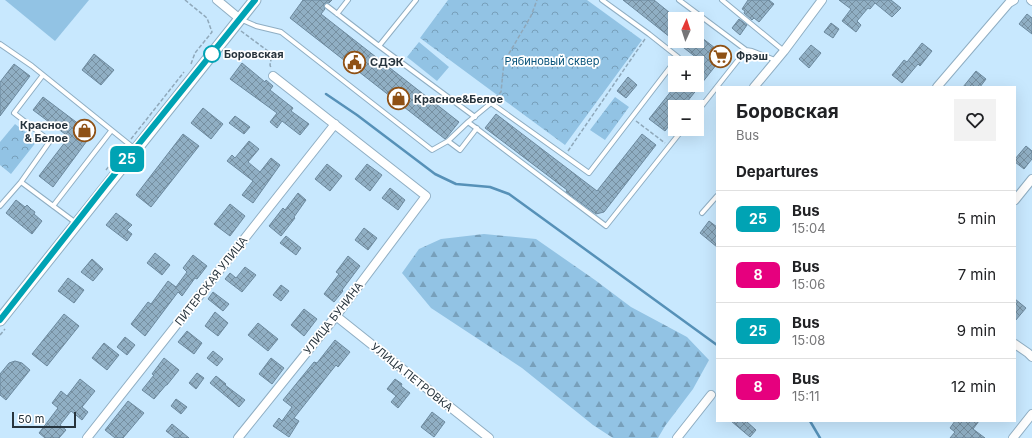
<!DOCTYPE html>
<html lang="en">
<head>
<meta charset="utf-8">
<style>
  body { margin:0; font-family:Inter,sans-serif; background:#f2f2f2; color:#202124; height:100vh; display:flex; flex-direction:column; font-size:15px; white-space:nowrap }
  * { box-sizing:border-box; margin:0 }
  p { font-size:13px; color:#757577 }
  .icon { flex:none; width:22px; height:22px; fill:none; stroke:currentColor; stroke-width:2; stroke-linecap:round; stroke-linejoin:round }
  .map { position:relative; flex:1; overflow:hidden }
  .panel { position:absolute; left:716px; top:86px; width:300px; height:336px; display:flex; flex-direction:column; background:#fff; border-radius:0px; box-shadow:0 4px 16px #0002 }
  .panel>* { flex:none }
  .badge { padding:0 8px; border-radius:6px; font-size:14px; line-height:26px }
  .needle { width:26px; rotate:3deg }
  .fabs { position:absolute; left:668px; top:12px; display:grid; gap:8px }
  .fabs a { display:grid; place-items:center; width:36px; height:36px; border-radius:0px; background:#fff; box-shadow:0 4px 16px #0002; font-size:20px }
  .scale { position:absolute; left:12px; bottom:10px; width:64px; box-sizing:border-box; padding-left:4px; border:2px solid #27343d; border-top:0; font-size:11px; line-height:14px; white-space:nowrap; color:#27343d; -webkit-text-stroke:3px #fff; paint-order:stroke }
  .map>.badge { position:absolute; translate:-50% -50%; box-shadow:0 0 0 2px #fff }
  h2 { padding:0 20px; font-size:15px; line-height:36px }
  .round { display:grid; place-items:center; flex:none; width:42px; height:42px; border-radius:0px; background:#f2f2f2 }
  .headline { display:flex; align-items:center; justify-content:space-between; height:68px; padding:0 20px }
  h1 { font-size:19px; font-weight:700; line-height:30px }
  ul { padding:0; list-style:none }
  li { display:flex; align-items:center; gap:12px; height:56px; padding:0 20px; border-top:1px solid #e0e0e0 }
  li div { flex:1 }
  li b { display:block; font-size:15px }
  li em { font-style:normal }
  li .badge { min-width:44px; font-weight:700; text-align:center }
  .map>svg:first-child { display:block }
  .forest { fill:url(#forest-firs) }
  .park { fill:url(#park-crowns) }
  .pitch { fill:#92c3e4 }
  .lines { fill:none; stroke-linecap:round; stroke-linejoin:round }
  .stream { stroke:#5691b8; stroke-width:2.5 }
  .building { fill:url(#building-cross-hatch); stroke:#6c899e }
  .lane-casing { stroke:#8faec3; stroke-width:6 }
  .street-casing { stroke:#8faec3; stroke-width:10 }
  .secondary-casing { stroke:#8faec3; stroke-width:13 }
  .path { stroke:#8fa8ba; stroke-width:1.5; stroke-dasharray:4 2; stroke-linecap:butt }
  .lane { stroke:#fff; stroke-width:4 }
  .street { stroke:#fff; stroke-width:8 }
  .secondary { stroke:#fff; stroke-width:11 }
  .line-casing { stroke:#fff; stroke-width:9 }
  .line { stroke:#00a3b4; stroke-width:6 }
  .stop-dot { fill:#fff; stroke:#00a3b4; stroke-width:2 }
  .labels { text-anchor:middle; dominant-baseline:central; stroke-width:3.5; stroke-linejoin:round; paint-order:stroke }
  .stop-label { font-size:11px; font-weight:bold; fill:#27343d; stroke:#fff; text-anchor:start }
  .poi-label { font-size:11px; font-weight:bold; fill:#27343d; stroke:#fff; text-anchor:start }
  .park-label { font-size:11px; fill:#08547b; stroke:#fff }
  .street-label { font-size:11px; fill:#27343d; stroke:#fff }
</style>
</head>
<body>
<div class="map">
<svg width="1032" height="438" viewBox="0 0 1032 438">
  <defs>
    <pattern id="forest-firs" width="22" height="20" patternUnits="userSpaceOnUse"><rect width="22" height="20" fill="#92c3e4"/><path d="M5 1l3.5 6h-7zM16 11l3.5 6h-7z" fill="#779fba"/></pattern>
    <pattern id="park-crowns" width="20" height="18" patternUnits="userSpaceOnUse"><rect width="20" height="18" fill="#92c3e4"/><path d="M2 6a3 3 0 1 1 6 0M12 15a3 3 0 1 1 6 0" fill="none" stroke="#779fba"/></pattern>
    <pattern id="building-cross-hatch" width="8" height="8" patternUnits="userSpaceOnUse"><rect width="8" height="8" fill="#90afc4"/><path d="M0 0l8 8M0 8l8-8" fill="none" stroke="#768fa0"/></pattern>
  </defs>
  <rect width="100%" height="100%" fill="#c8e8fe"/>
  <path class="forest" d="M484 234 536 239 595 280 631 307 687 337 709 360 693 389 665 426 658 438H613L593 425 522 368 431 308 402 273 419 249 441 239Z"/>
  <path class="park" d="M448 0H587L642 40 565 145 420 38Z
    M419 42 449 67 437 81 407 57Z
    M615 97 629 107 605 140 590 130Z
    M15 124 37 141 11 174 0 165V142Z"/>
  <path class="pitch" d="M5 0H89L55 41Z"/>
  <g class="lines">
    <path class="stream" d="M326 94 357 115 435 174 456 184 490 187 509 194 717 345
      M810 421 820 438"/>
  </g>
  <path class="building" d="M303 0H332L329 3H327L324 4V6L325 9 321 14 459 122 447 137 445 139 290 18Z
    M623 0H654L675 17V41Z
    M748 0H769L774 4 759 22 754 18 752 20 744 13 745 11 742 9Z
    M839 0H891L901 8 892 17 875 3 870 9 868 8 857 21 861 25 856 32 842 21 851 9Z
    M1027 14 1032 18V34L1019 24Z
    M739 19 747 25 740 35 732 28Z
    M831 23 839 29 833 38 824 32Z
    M697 34 724 55 683 107H675V118L665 131 649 119 676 85H697V58L675 41H697Z
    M922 43 932 51 920 66 918 64 902 83 892 75 904 60 907 62Z
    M811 45 821 53 809 68 799 59Z
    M94 54 114 70 101 85 82 70Z
    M242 63 265 82 266 80 273 86 270 90 293 108 291 111 309 124 300 135 282 121 277 128 270 122 277 113 230 79Z
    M14 64 30 76 0 116V82Z
    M976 71 986 79 980 87H963Z
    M628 77 637 85 626 98 617 91Z
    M43 97 92 134 53 187 39 176 69 137 33 110Z
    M203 108 223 124 211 139 191 123Z
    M496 114 597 191 642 134 656 145 604 212 596 214 566 192 567 190 485 128Z
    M235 116 250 127 244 134 229 123Z
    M183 134 199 146 151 207 136 195Z
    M249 141 259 149 248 162 260 172 271 158 280 165 253 203 242 195 253 181 227 161 232 155 235 158Z
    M1026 146 1032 151V159L1024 169 1015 162V159Z
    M327 164 342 176 330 191 315 179Z
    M367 164 382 175 370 191 355 179Z
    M390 188 405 200 398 210 382 198Z
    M298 193 306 200 294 217 295 218 281 236 269 226 283 208 285 210Z
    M16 200 25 207 27 205 31 209 35 212 34 214 42 221 32 234 6 213Z
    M230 204 245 216 230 236 214 224Z
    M116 213 132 225 127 230 132 234 127 241 106 225Z
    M709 221 717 227V247L700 233Z
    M364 228 377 238 368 250 355 240Z
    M286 236 301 248 296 255 280 243Z
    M155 253 170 265 162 275 147 263Z
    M193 255 207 266 197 279 195 278 182 296 178 292 145 336 131 324 148 302 151 304 168 281 176 287 187 272 183 268Z
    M348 256 360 266 342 290 343 291 334 302 324 294 339 274 336 272Z
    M92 259 103 269 93 281 81 272Z
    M245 267 256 275 242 292 225 279 230 273 236 278Z
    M68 278 84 290 74 303 58 291Z
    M281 285 289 291 281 301 273 295Z
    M213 292 229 304 223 311 208 299Z
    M1015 299 1026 308 1015 321Z
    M304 309 317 319 304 336 291 325Z
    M215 312 228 323 218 336 205 326Z
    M64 314 79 326 47 366 32 354Z
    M258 323 278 339 268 351 248 335Z
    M187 331 202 343 194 354 178 342Z
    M125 337 135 345 127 355 117 347Z
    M335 340 350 352 338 367 336 365 294 418 299 421 289 437 273 426 279 418 282 421 292 407 283 400 314 362 317 363Z
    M104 343 119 355 107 370 92 358Z
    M213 351 223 359 217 366 207 358Z
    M164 358 179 370 167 385H166L154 399 142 390 154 375 152 374Z
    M271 358 284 368 272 384 259 374Z
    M15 361 22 363 30 370 6 400 0 395V374L9 363Z
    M197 373 204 378 196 389 189 383Z
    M216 376 226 384 225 385 245 400 239 407 210 383Z
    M80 379 95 391 82 407 88 412 82 420 71 411 60 425 66 430 59 438H45L39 433 58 408 52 403 61 391 67 396Z
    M395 379 402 384 401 386 410 393 398 408 391 402 396 396 387 389Z
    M176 399 187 407 181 414 171 406Z
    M128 401 144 413 123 438H115L105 430Z
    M432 412 445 422 434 437 421 427Z
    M731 421H746L756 430 750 437Z
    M955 421H979L973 429 985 438H950L955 432 950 428Z
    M172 424 189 438H175L166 431Z"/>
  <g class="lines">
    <defs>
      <path id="lane" d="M602 0 649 34 678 57 589 173 491 103 468 122 606 226 683 129
        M679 0 746 50 697 112
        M722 0 784 51
        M327 6 379 46 475 117
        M337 14 348 0
        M240 19 256 26 281 32 432 150 448 141 460 150 477 128
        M0 44 32 66 135 149
        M379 46 416 0
        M746 50 752 51 775 60
        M43 75 14 113 50 141 21 182 76 223
        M448 141 468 122
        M0 206 21 182
        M53 206 111 131
        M702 213 717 196"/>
      <path id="street" d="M217 0 240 19
        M1031 0 1032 1
        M754 87 784 51 822 0
        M937 87 1009 3 1014 0
        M1015 200 1032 179
        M336 316 489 438
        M1015 344 1028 353 1032 357
        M87 438 335 124
        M238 438 336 316 426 196 273 76
        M677 438 711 395
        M1013 438 1032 414"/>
      <path id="secondary" d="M0 320 255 0"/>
    </defs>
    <use href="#lane" class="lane-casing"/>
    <use href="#street" class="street-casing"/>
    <use href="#secondary" class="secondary-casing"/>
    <path class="path" d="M185 0 207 18 212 32 195 53 191 64
      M241 31 272 54 270 65 271 68
      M495 98 501 92 504 62 531 16 537 0
      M636 121 665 143
      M131 139 184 72
      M568 151 645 39
      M106 170 123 148
      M0 335 5 329"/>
    <use href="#lane" class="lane"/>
    <use href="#street" class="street"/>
    <use href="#secondary" class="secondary"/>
  </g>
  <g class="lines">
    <defs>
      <path id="line" d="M0 320 105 186 255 0"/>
    </defs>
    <use href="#line" class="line-casing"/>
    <use href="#line" class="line"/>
  </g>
  <defs>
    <symbol id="supermarket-ring" viewBox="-11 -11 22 22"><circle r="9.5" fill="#fff" stroke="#8f5115" stroke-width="1.5"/><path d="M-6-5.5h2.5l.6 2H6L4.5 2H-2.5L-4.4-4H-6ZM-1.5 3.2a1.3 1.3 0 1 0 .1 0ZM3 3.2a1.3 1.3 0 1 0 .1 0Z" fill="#8f5115"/></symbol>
    <symbol id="civic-ring" viewBox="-11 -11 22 22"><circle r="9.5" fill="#fff" stroke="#8f5115" stroke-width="1.5"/><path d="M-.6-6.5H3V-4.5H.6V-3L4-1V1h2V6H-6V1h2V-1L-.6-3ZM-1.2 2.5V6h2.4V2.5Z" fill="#8f5115"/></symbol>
    <symbol id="shop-ring" viewBox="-11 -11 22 22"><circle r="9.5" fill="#fff" stroke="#8f5115" stroke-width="1.5"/><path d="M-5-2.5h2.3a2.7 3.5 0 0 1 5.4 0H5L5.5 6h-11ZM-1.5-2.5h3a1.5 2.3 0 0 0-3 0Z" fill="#8f5115"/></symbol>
  </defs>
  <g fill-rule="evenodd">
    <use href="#supermarket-ring" x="708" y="44" width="25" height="25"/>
    <use href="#civic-ring" x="342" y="50" width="25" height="25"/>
    <use href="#shop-ring" x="386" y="86" width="25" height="25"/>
    <use href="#shop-ring" x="72" y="118" width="25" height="25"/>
  </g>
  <circle class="stop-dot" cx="212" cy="54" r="8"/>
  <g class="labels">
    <g class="stop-label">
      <text x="224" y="54">Боровская</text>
    </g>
    <g class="poi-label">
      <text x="736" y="56">Фрэш</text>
      <text x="370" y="62">СДЭК</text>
      <text x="414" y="99">Красное&amp;Белое</text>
      <text x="68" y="125" text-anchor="end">Красное<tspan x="68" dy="13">&amp; Белое</tspan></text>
    </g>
    <g class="park-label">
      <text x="552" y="61">Рябиновый сквер</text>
    </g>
    <g class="street-label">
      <text transform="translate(211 281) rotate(-52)">ПИТЕРСКАЯ УЛИЦА</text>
      <text transform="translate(333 318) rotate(-52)">УЛИЦА БУНИНА</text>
      <text transform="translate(412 377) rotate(39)">УЛИЦА ПЕТРОВКА</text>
    </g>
  </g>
</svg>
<div class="fabs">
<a><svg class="needle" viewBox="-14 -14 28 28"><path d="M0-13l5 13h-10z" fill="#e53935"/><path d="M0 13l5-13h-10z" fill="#757577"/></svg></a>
<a>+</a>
<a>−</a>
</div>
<div class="scale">50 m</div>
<b class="badge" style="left:127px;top:159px;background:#00a3b4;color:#fff">25</b>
<section class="panel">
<div class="headline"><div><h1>Боровская</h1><p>Bus</p></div><a class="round"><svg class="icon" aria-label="heart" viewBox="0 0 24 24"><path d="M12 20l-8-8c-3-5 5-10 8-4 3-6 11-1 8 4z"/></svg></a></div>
<h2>Departures</h2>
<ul>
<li><span class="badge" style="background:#00a3b4;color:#fff">25</span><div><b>Bus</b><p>15:04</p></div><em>5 min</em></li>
<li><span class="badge" style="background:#e6007e;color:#fff">8</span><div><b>Bus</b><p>15:06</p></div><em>7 min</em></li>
<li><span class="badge" style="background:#00a3b4;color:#fff">25</span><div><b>Bus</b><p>15:08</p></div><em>9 min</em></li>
<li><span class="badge" style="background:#e6007e;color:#fff">8</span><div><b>Bus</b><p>15:11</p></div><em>12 min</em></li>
</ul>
</section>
</div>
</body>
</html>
